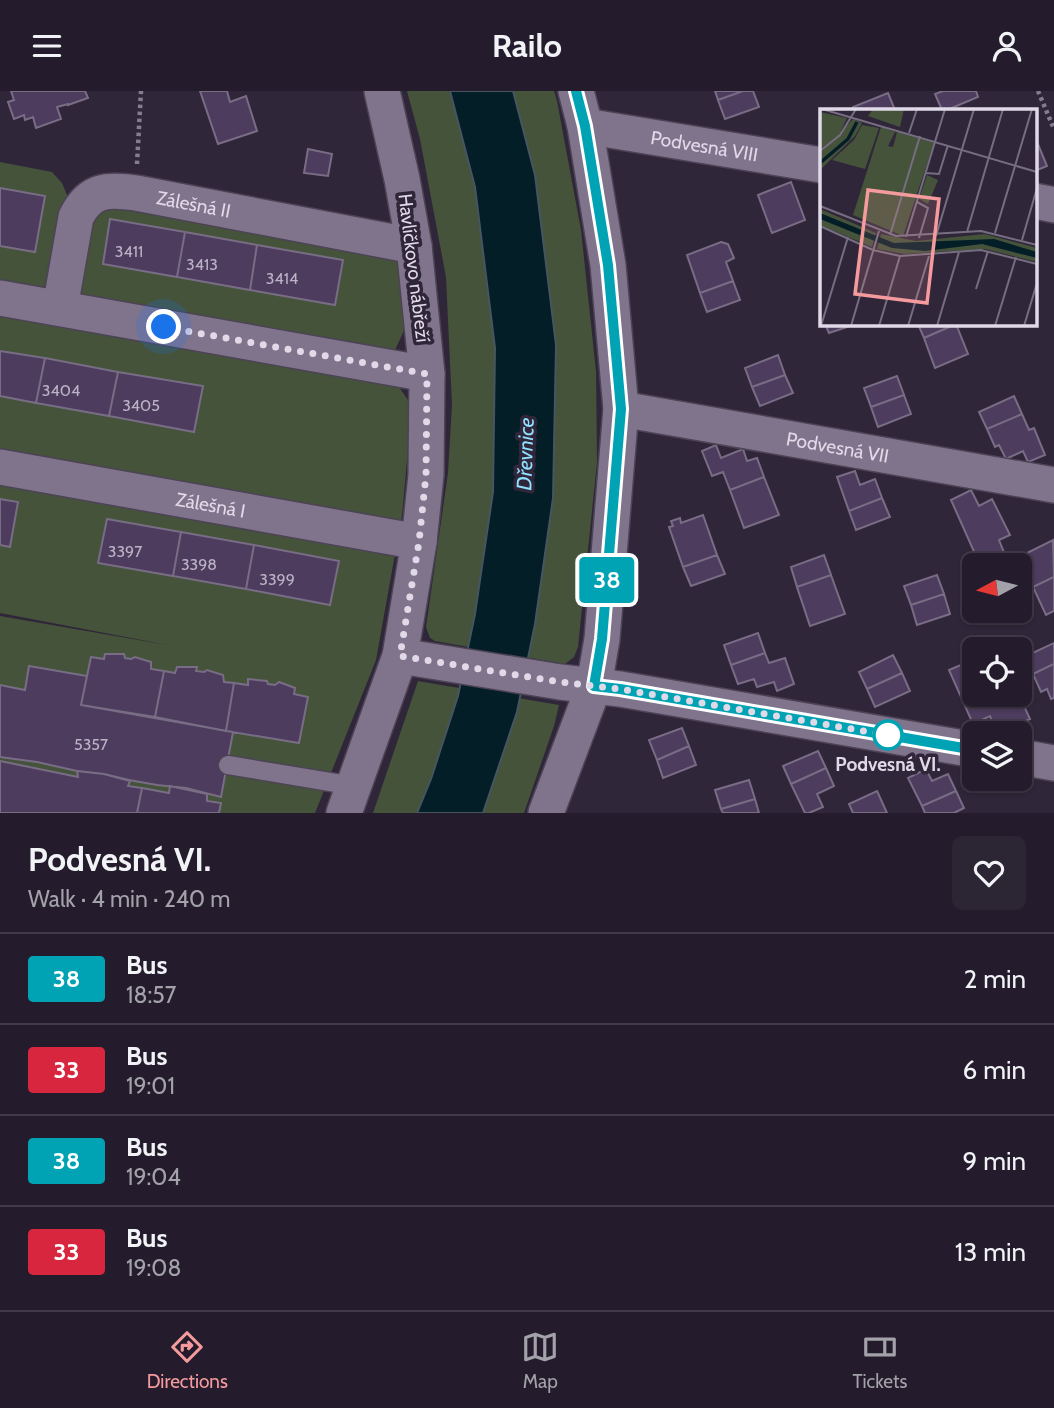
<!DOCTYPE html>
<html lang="en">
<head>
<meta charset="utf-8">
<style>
  body { margin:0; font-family:Cabin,sans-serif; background:#2c2534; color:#f1f3f6; height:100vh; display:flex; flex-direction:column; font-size:26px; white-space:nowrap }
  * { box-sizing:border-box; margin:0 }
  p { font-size:23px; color:#a3a1a9 }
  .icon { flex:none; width:38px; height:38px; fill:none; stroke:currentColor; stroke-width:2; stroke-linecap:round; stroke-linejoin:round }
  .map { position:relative; height:722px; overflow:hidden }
  .panel { display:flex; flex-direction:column; background:#241c2c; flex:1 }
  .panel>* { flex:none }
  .badge { padding:0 14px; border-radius:5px; font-size:24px; line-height:46px }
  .needle { width:46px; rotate:263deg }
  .tools { position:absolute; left:962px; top:462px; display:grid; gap:14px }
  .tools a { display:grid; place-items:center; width:70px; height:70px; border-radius:10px; background:#241c2c; box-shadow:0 2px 5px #0004,0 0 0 2px #413a48; font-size:35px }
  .you { position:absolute; width:35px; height:35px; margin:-18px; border:5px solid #fff; border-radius:50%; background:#1a73e8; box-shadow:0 0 0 10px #1a73e833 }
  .map>.badge { position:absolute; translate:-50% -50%; box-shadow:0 0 0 4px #fff }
  .round { display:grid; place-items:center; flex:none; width:74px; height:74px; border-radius:10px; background:#2c2534 }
  .headline { display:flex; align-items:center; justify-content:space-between; height:119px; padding:0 28px }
  h1 { font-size:33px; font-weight:800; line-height:52px }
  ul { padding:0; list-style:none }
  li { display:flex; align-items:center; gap:21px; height:91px; padding:0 28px; border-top:2px solid #413a48 }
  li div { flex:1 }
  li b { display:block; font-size:26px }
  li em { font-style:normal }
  li .badge { min-width:77px; font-weight:700; text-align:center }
  header { display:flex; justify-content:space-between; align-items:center; height:91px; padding:0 28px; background:#241c2c; font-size:32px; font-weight:800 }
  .menu { display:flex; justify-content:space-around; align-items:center; height:98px; border-top:2px solid #413a48; background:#241c2c; font-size:19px; color:#a3a1a9 }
  .menu a { display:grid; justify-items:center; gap:4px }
  .menu .on { color:#f59b9e }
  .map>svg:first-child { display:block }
  .green { fill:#45533b }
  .water { fill:#031e27; stroke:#455661; stroke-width:2 }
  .building { fill:#4d3c5e; stroke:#786d85; stroke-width:2 }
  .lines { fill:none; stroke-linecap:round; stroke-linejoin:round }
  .service-casing { stroke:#4c4355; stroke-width:21 }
  .minor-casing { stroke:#4c4355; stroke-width:38 }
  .path { stroke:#857d8e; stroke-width:4.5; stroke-dasharray:3.5 3.5; stroke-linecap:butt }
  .service { stroke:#80748d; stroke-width:18 }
  .minor { stroke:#80748d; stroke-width:35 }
  .line-casing { stroke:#fff; stroke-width:16 }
  .line { stroke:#00a3b4; stroke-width:10 }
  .walk { stroke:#e0dae8; stroke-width:7; stroke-dasharray:0 12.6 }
  .stop-dot { fill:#fff; stroke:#00a3b4; stroke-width:3.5 }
  .labels { text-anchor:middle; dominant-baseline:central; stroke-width:7; stroke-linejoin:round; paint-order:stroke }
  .number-label { font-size:16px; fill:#bbb2c6 }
  .street-label { font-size:19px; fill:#e0dae8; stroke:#30263a }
  .stop-label { font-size:19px; font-weight:bold; fill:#e0dae8; stroke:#30263a }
  .water-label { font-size:21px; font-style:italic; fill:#8ee1ff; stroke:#30263a }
  .inset-river { fill:none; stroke:#031e27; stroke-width:3.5 }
  .inset-road { fill:none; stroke:#766e80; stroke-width:2 }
  .view { fill:#f59b9e; fill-opacity:0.15; stroke:#f59b9e; stroke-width:3.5 }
  .inset-edge { fill:none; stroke:#e0dae8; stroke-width:3.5 }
</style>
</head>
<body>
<header><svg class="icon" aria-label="menu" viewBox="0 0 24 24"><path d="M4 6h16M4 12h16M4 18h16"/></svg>Railo<svg class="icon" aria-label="person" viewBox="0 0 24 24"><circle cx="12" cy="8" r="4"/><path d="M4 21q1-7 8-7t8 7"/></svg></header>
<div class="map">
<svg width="1054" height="722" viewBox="0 0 1054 722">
  <rect width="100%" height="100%" fill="#30263a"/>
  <path class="green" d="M407 0H554L557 10 581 139 596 280 597 371 578 556 574 566 565 573 435 550 430 547 426 536 448 382 452 314 446 186 420 48Z
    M0 71 52 81 62 92 67 104 66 132 55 186 46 195 32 199 0 193Z
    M101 111 400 166 408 231 395 259 367 262 78 203 92 117Z
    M0 223 370 291 397 293 412 315 402 424 376 569 315 722H0V525L173 555 0 522Z
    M418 590 559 614 554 635 524 722H373Z"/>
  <path class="water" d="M450 0H513L535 84 556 254 553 407 535 533 517 621 483 722H417L431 688 458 605 475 523 493 401 495 257 475 96Z"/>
  <path class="building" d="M11 0H85L88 7 68 14V13L57 16 61 28 36 37 33 26 25 29 24 24 14 28 8 11 14 9Z
    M200 0H227L230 11 246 5 257 40 218 53Z
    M715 0H743L718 9Z
    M743 0H753L759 16 725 28 718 9Z
    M943 0H976L978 6 947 19H942L935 3Z
    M888 2 895 19H854L853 16Z
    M1035 46 1047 75 1035 80Z
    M308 58 332 63 328 85 304 82Z
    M791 91 805 129 772 142 758 104Z
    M0 97 45 105 35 161 0 155Z
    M110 128 185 141 177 186 103 173Z
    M185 141 257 154 250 199 177 186Z
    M721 151 728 153 734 167 726 171 733 190 700 202 687 164Z
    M257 154 343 169 335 214 250 199Z
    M733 190 740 209 707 221 700 202Z
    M825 233H856L829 242Z
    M918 233H956L924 247Z
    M956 233 968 263 935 277 924 247Z
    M0 260 45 267 36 312 0 305Z
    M778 264 785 284 752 296 745 277Z
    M45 267 118 281 109 325 36 312Z
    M118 281 203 295 194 341 109 325Z
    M785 284 793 302 760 315 752 296Z
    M897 285 904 304 871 316 864 297Z
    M904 304 911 323 878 336 871 316Z
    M1014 305 1022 323 987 338 979 321Z
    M1022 323 1029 339 1034 337 1045 364 1028 371 1023 360 1006 368 999 354 995 356 987 338Z
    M716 354 721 367 743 358 747 370 757 367 764 386 730 399 723 381 712 385 702 360Z
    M855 380 860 394 875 388 882 407 849 420 837 386Z
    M764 386 779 424 744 437 730 399Z
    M971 399 979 415 992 408 1010 444 999 449 1005 464 984 474H980L951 409Z
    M882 407 890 426 856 439 849 420Z
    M0 408 18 411 10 456 0 454Z
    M703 424 717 464 683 476 669 436 673 435 671 430 680 427 681 432Z
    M107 428 181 441 173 485 98 472Z
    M181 441 254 454 246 498 173 485Z
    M1053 449 1054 486 1033 496 1019 466Z
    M254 454 339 470 330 514 246 498Z
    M717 464 725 483 691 495 683 476Z
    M824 464 831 484 797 496 791 476Z
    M831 484 845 523 810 535 797 496Z
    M937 484 944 503 911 514 904 495Z
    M1054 486V520L1046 524 1033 496Z
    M944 503 950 523 917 534 911 514Z
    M758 542 765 562 731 574 724 554Z
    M1054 552V573L1033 583 1024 566Z
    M765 562 769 572 785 567 794 593 777 600 774 591 757 596 754 588 738 593 731 574Z
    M105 563H124L125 567 131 568 135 566 151 571V578L164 580 155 626 81 614 91 566 104 568Z
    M893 564 902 582 867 598 859 581Z
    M975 568V604H990L965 615 949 579Z
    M1054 573V607L1051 608 1047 598 1041 601 1033 583Z
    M29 575 87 585 81 614 233 641 221 706 186 697 157 694 129 689 104 683 77 680 37 671 0 666V594L25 599Z
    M177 576H197L196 580 204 581 207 579 223 584 224 591 234 592 226 640 155 626 164 580 175 582Z
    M902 582 910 600 875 616 867 598Z
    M248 588 267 590 268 593 275 594 279 591 295 597 294 603 308 606 299 652 226 640 234 592 248 594Z
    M990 604H1001L1004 610 1019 604 1030 628 1015 635 1011 629 995 637 990 625 973 633 965 615Z
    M682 637 689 655 657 669 649 649Z
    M689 655 696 674 663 687 657 669Z
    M818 660 826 677 791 693 783 675Z
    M0 670 78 686 77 680 104 683 130 690 128 695 142 697 137 722H0Z
    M826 677 834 695 817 703 823 716 809 722H805L791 693Z
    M926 678 932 690 948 683 956 700 922 715 908 687Z
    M749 689 755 708 721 718 715 699Z
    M170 695 207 703V710L221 712 219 722H137L142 697 169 702Z
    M877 700 887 722H853L849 713Z
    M956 700 964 717 954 722H925L922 715Z
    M755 708 759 722H723L721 718Z"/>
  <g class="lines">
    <defs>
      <path id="service" d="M228 674 354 695"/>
      <g id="minor">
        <path id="s1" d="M585 35 821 74"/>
        <path d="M1035 110 1054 114"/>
        <path d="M0 207 427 283"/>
        <path id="s2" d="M60 217 76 126C90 98 108 98 136 102L414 155"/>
        <path id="s3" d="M621 318 1054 394"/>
        <path id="s4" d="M0 376 419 451"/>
        <path d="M400 565 560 591 620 598 975 659"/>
        <path d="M1020 666 1054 672"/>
        <path d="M344 722 400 565 419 451 426 384 427 283 414 155 402 88 382 0"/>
        <path d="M546 722 594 595 602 548 621 318 608 174 585 35 576 0"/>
      </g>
    </defs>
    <use href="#service" class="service-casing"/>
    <use href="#minor" class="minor-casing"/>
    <path class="path" d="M1038 0 1054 38
      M137 73 141 0"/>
    <use href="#service" class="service"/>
    <use href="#minor" class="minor"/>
  </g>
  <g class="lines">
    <defs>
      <path id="line" d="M576 0 585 35 608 174 621 318 602 548 594 595 620 598 975 659"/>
    </defs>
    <use href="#line" class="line-casing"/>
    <use href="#line" class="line"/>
    <path class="walk" d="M164 236 427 283 426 384 419 451 400 565 560 591 620 598 893 645 888 644"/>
  </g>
  <circle class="stop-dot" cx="888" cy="644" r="14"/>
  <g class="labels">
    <g class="number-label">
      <text x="129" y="160">3411</text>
      <text x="202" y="173">3413</text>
      <text x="282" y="187">3414</text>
      <text x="61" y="299">3404</text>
      <text x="141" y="314">3405</text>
      <text x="125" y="460">3397</text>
      <text x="199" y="473">3398</text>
      <text x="277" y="488">3399</text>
      <text x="91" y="653">5357</text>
    </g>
    <g class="street-label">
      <text stroke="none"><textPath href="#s1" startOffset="121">Podvesná VIII</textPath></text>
      <text stroke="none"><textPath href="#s2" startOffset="222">Zálešná II</textPath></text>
      <text transform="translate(414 177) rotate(83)">Havlíčkovo nábřeží</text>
      <text stroke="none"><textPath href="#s3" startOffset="220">Podvesná VII</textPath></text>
      <text stroke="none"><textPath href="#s4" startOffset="214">Zálešná I</textPath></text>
    </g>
    <g class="stop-label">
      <text x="888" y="673">Podvesná VI.</text>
    </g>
    <g class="water-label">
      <text transform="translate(525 363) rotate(-88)">Dřevnice</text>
    </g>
  </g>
  <g transform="translate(820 18)">
    <rect width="217" height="217" fill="#30263a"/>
    <path d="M53 0H84L80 18 48 7ZM0 3 27 9 19 26 0 41ZM33 10 42 14 35 27 0 61V44ZM42 16 59 19 45 60 12 51 34 31ZM61 18 75 23 68 37 73 38 77 23 114 34 83 127 33 106ZM107 66 118 71 108 95 99 90ZM0 100 56 124 52 138 0 116ZM61 125 96 132 165 125 217 139V153L165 140 84 145 57 140Z" fill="#45533b"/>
    <path d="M0 104 74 134 174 130 217 143V149L162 135 105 142 72 139 0 110Z" fill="#031e27"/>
    <path class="inset-river" d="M0 54 28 30 37 13"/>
    <path class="inset-road" d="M2 0 217 63M89 24 97 0M0 42 20 26 36 0M106 64 119 65 128 36M97 93 108 99 99 129M0 97 76 127 161 122 217 136M0 117 53 141 80 147 161 141 217 155M147 123 183 0M175 124 212 0M70 126 100 27M116 127 154 0M86 128 125 0M202 131 217 79M156 180 168 142M1 217 28 128M31 217 59 122M59 217 80 147M88 217 109 147M117 217 139 143M175 217 196 148M204 217 217 174"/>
    <path class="view" d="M48 81 119 90 107 194 35 185Z"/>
    <rect width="217" height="217" class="inset-edge"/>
  </g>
</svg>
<div class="tools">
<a><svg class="needle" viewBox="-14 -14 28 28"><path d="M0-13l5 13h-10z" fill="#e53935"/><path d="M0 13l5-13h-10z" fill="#a3a1a9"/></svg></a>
<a><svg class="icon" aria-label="locate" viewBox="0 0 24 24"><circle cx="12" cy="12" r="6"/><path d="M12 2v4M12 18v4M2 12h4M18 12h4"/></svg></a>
<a><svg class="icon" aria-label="layers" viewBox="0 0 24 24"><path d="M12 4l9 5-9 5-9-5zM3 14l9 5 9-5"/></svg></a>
</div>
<div class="you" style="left:164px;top:236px"></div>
<b class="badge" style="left:607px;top:489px;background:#00a3b4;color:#fff">38</b>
</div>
<section class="panel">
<div class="headline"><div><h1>Podvesná VI.</h1><p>Walk · 4 min · 240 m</p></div><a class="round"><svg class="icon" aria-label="heart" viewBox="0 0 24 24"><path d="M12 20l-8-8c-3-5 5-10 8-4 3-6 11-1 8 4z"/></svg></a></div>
<ul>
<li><span class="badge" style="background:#00a3b4;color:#fff">38</span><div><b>Bus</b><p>18:57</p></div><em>2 min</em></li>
<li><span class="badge" style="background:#d7263d;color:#fff">33</span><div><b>Bus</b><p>19:01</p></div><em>6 min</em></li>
<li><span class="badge" style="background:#00a3b4;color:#fff">38</span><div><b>Bus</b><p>19:04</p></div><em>9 min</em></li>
<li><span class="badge" style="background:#d7263d;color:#fff">33</span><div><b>Bus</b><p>19:08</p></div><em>13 min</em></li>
</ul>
</section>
<nav class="menu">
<a class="on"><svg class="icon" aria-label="directions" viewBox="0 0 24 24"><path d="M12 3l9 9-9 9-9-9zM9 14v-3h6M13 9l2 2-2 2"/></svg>Directions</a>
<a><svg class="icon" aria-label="map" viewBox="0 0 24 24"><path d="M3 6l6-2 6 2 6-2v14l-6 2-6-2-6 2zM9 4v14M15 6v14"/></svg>Map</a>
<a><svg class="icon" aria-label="tickets" viewBox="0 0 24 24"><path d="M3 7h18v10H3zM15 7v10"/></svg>Tickets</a>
</nav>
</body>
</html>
